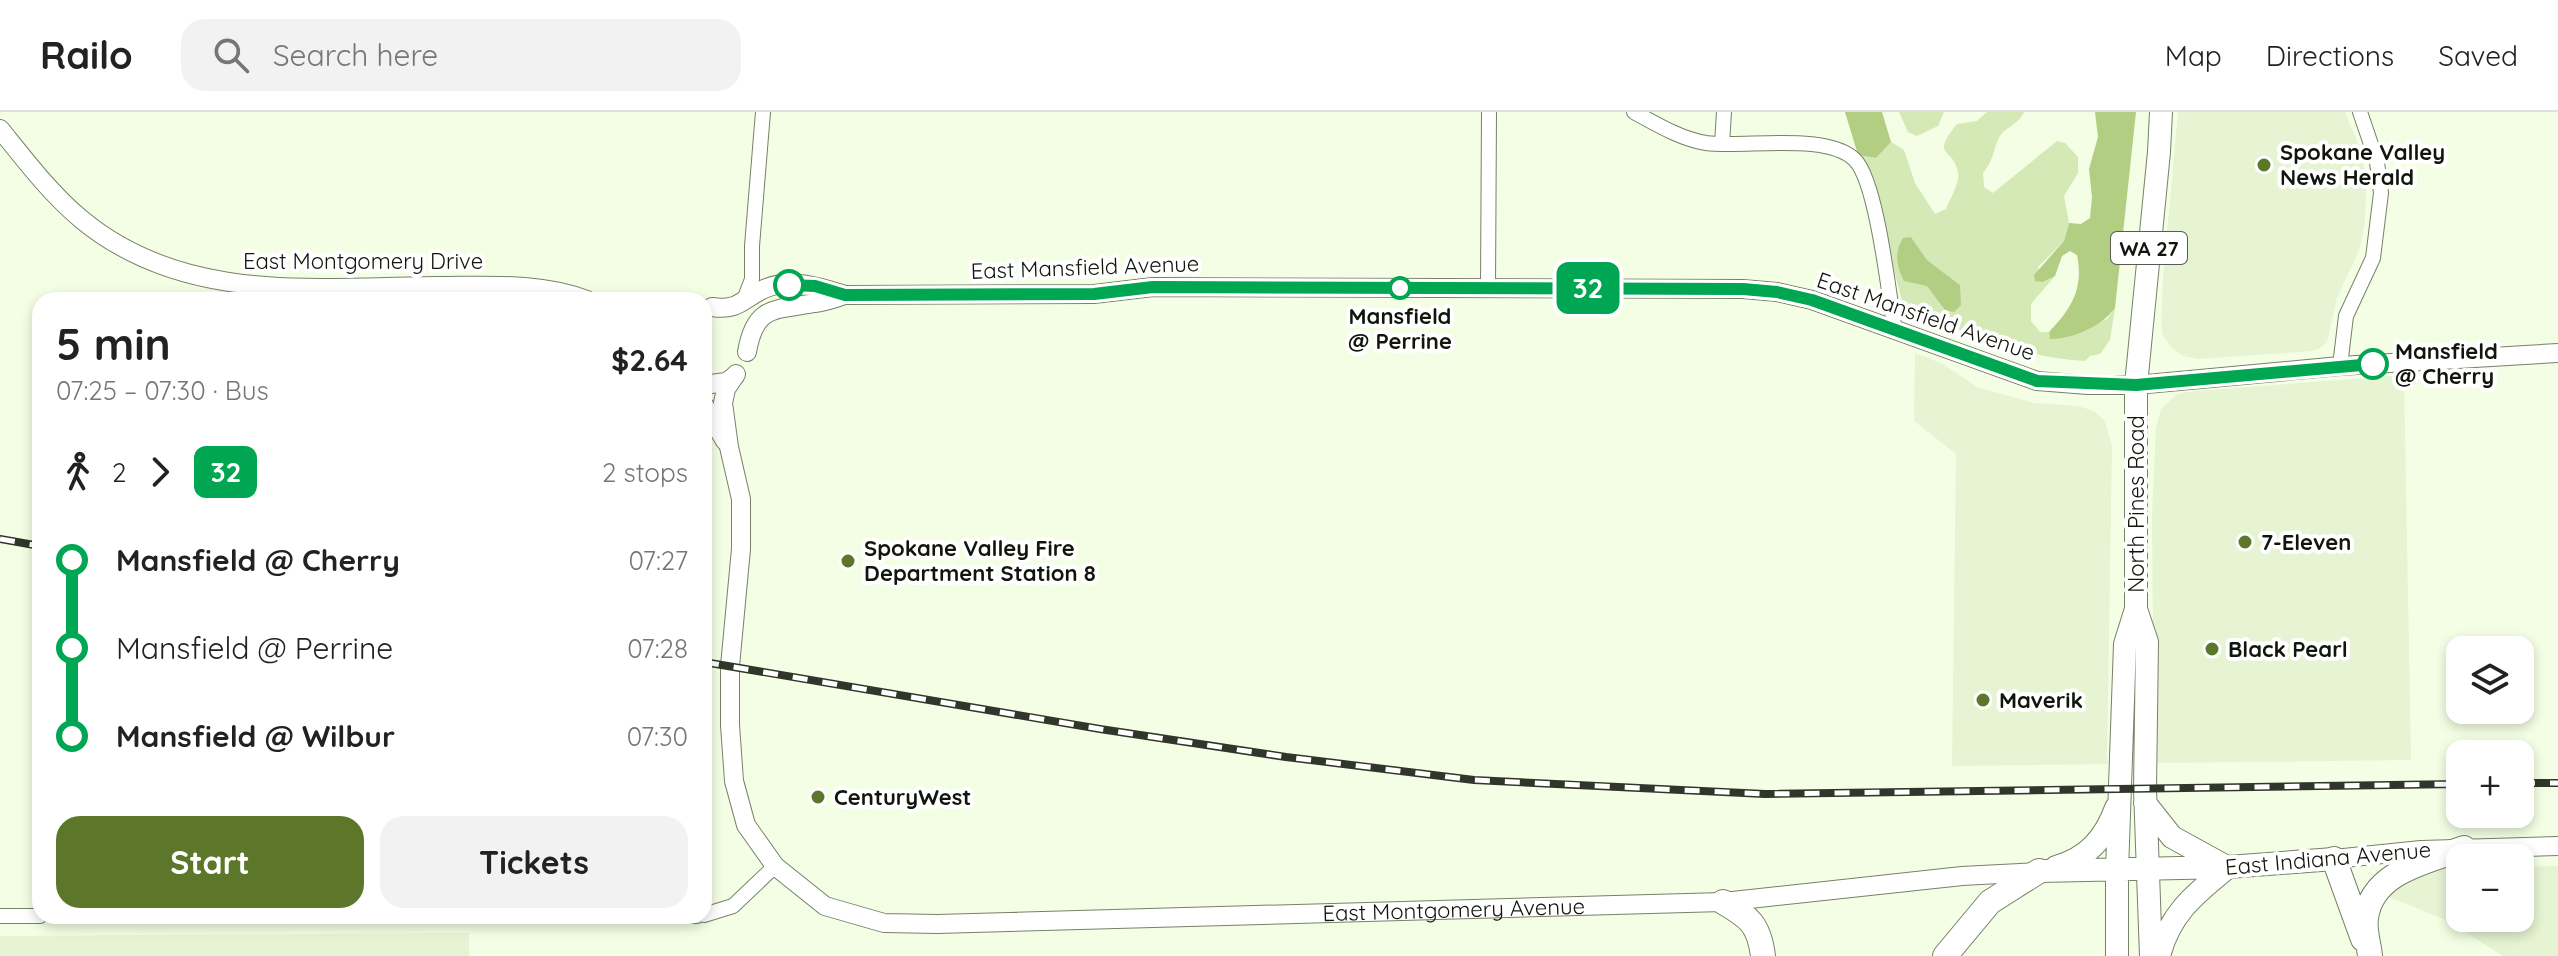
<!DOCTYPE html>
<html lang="en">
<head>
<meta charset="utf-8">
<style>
  body { margin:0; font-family:Quicksand,sans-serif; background:#f2f2f2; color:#222; height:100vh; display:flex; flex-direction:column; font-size:30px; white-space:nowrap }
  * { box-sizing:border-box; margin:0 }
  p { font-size:26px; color:#767676 }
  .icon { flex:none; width:44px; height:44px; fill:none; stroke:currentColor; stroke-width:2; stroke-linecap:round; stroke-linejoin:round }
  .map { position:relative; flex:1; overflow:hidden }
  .side { position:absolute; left:32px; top:180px; width:680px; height:632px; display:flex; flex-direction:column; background:#fff; border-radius:24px; box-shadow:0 4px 12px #0003 }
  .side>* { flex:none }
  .badge { padding:0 16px; border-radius:12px; font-size:28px; line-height:52px }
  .buttons { position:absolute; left:2446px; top:524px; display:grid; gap:16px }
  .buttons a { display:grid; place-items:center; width:88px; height:88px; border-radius:16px; background:#fff; box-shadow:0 4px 12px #0003; font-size:40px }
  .map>.badge { position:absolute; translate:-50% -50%; box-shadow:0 0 0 4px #fff }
  .legs { display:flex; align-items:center; gap:12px; height:88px; padding:0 24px; font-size:26px }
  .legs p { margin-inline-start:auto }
  .headline { display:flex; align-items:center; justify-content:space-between; height:136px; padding:0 24px }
  h1 { font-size:44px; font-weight:800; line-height:60px }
  .action { display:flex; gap:16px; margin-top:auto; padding:16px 24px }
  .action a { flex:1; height:92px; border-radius:24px; background:#5d772a; color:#fff; font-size:32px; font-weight:800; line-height:92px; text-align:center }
  .action a+a { background:#f2f2f2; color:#222 }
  ul { padding:0 24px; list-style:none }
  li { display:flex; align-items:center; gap:28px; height:88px; font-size:30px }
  li i { display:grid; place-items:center; width:12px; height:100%; margin:0 10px; background:currentColor }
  li i::after { content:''; width:20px; height:20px; margin:-10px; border:6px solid; border-radius:50%; background:#fff }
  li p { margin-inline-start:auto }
  li:first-child i { background:linear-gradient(#0000 50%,currentColor 0) }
  li:last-child i { background:linear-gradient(currentColor 50%,#0000 0) }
  header { display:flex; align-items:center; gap:48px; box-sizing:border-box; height:112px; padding:0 40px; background:#fff; border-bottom:2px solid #e0e0e0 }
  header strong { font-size:38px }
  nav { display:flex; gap:44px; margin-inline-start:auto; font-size:28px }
  .search { width:560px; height:72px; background:#f2f2f2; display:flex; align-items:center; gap:20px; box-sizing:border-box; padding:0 28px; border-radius:24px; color:#767676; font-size:30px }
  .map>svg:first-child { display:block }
  .built { fill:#e6f4d3 }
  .green { fill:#d4e9b6; fill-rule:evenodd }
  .forest { fill:#b1ce83 }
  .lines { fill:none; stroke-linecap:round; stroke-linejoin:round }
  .street-casing { stroke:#77816a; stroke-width:16 }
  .secondary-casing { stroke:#77816a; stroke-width:20 }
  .primary-casing { stroke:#77816a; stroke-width:24 }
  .highway-casing { stroke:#77816a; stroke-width:26 }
  .street { stroke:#fff; stroke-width:14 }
  .secondary { stroke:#fff; stroke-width:18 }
  .primary { stroke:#fff; stroke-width:22 }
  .highway { stroke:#fff; stroke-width:24 }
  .rail-casing { stroke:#31362a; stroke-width:8 }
  .rail { stroke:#fff; stroke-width:5; stroke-dasharray:15; stroke-linecap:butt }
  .line-1-casing { stroke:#fff; stroke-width:18 }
  .line-1 { stroke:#00a651; stroke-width:12 }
  .poi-dot { fill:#5d772a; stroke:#fff; stroke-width:3 }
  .stop-1-dot { fill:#fff; stroke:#00a651; stroke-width:4 }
  .labels { text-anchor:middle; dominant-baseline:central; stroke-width:8; stroke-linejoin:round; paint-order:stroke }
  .shield { fill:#fff; stroke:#585b55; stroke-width:2 }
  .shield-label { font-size:20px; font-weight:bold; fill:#11150c }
  .poi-label { font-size:22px; font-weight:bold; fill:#11150c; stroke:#fff; text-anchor:start }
  .street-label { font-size:22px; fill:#11150c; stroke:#fff }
  .stop-label { font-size:22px; font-weight:bold; fill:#11150c; stroke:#fff }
</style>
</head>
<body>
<header>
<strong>Railo</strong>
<div class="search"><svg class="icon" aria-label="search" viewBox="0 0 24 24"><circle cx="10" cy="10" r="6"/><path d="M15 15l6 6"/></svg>Search here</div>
<nav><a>Map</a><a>Directions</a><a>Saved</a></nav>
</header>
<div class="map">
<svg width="2558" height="844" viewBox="0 0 2558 844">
  <rect width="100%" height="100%" fill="#f3fee4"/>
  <path class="built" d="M2178 0H2345L2362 41 2366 74 2365 109 2360 136 2337 186 2327 230 2320 236 2312 239 2198 247 2183 244 2172 236 2163 223 2161 210 2163 165Z
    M1915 241 1943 252 1977 275 2034 291 2078 294 2094 299 2105 309 2112 334 2107 652 1952 654 1956 342 1914 309Z
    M2404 263 2411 648 2154 651 2152 403 2156 316 2161 297 2177 282 2195 279Z
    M2558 754V844H2503L2448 809 2382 782 2419 757 2460 756V806H2520V755Z
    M469 821V844H0V824Z"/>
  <path class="green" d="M1899 0H1944L1938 14 1917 24 1908 20Z
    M1987 0H2024C2019 12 2007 14 2000 24 1993 35 1995 47 1983 61L1984 75 1993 81 2057 29 2065 31 2078 45V61L2064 84 2069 111 2064 129 2038 155 2043 170 2055 164 2031 192V209L2040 220H2049L2050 227 2107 207 2115 196 2110 228 2100 242 2090 244 2085 249C2021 246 1964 219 1904 196L1872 76 1858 43 1876 46 1891 30 1904 38 1915 71 1935 102 1946 97C1950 87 1960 71 1958 61 1954 34 1929 47 1957 12L1977 9ZM1911 125 1927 148 1960 173 1945 198 1927 173Z"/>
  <path class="forest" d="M1845 0H1882L1891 30 1876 46 1858 43Z
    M2095 0H2136L2115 196C2102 214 2073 227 2050 227L2049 220C2071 197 2084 177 2077 143L2070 139 2062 144 2055 164 2043 170 2035 169 2034 163 2064 129 2069 111 2081 112 2090 106 2092 85 2089 57 2098 25Z
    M1911 125 1927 148 1960 173 1961 193 1954 200 1945 198 1927 174 1904 169C1896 153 1894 141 1903 126Z"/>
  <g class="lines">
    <defs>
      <path id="street" d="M1634 0C1656 12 1681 27 1706 31 1744 36 1828 20 1855 48 1877 70 1889 184 1895 219
        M1722 32 1724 0
        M1488 176 1489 0
        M744 188 752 167V134L763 0
        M2340 254 2346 204 2373 146 2381 81 2377 50 2360 0
        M704 803 733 794 775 754
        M0 804H40
        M381 804H697"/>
      <g id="secondary">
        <path d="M0 17C25 48 50 81 81 107 183 192 314 175 437 174 488 174 539 170 587 188"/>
        <path d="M712 195C739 199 742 187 764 177 790 165 820 175 845 183"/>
        <path d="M747 240C755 193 775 198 815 191 825 190 835 186 845 183L1094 182 1153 175 1743 177 1777 180 1812 188 2037 269 2088 273H2136L2340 254 2558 241"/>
        <path id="s1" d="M736 262 726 277 723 291 729 335 741 387V437L730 554V613L734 669 746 713 775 754 825 794 884 811 937 812 1723 790 1962 764 2037 760"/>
        <path d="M704 273 726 270 735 264"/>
        <path d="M704 293 725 329"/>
        <path d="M2334 747 2421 738 2558 734"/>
      </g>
      <path id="primary" d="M2136 497 2147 530 2145 678 2151 844
        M2145 691 2172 725 2223 753
        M2056 755C2088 746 2105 726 2116 696
        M2039 759 2228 755 2334 747
        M2117 844V759L2125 532 2136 497V273L2159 40 2161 0
        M2159 844C2170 801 2195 782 2228 755"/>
      <path id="highway" d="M2334 747 2363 827
        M1723 790C1749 805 1759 812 1763 844
        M1945 844 1990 790 2039 759
        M2370 844C2369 832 2364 818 2366 806 2372 759 2427 750 2464 736"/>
    </defs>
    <use href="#street" class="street-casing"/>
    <use href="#secondary" class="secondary-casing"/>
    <use href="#primary" class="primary-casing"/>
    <use href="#highway" class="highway-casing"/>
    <use href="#street" class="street"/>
    <use href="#secondary" class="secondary"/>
    <use href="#primary" class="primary"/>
    <use href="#highway" class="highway"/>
    <defs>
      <path id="rail" d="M0 427 40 434
        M704 550 1100 617 1286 645 1474 668 1765 682 2460 672
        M2520 671H2558"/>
    </defs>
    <use href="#rail" class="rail-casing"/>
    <use href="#rail" class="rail"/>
  </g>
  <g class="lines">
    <defs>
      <path id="line-1" d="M789 173 815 174 845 183 1094 182 1153 175 1743 177 1777 180 1812 188 2037 269 2136 273 2373 252"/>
    </defs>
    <use href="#line-1" class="line-1-casing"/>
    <use href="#line-1" class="line-1"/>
  </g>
  <g class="poi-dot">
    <circle cx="2264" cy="53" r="8"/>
    <circle cx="2245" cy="430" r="8"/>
    <circle cx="848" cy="449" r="8"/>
    <circle cx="2212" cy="537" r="8"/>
    <circle cx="1983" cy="588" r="8"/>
    <circle cx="818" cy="685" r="8"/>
  </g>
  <g class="stop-1-dot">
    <circle cx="789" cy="173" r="14"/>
    <circle cx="1400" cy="176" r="10"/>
    <circle cx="2373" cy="252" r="14"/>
  </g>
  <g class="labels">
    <rect class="shield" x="2111" y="120" width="76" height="32" rx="6"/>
    <g class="shield-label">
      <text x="2149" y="136">WA 27</text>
    </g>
    <g class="poi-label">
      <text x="2280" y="40">Spokane Valley<tspan x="2280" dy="25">News Herald</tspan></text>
      <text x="2261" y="430">7-Eleven</text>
      <text x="864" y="436">Spokane Valley Fire<tspan x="864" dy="25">Department Station 8</tspan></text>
      <text x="2228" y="537">Black Pearl</text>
      <text x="1999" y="588">Maverik</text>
      <text x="834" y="685">CenturyWest</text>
    </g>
    <g class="street-label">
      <text x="363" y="149">East Montgomery Drive</text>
      <text transform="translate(1085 155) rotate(-2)">East Mansfield Avenue</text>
      <text transform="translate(1926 204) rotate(19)">East Mansfield Avenue</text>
      <text transform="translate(2136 392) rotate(-90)">North Pines Road</text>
      <text transform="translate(2328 746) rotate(-5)">East Indiana Avenue</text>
      <text stroke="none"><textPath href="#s1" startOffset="1204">East Montgomery Avenue</textPath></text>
    </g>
    <g class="stop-label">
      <text x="1400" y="204">Mansfield<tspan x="1400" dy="25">@ Perrine</tspan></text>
      <text x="2395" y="239" text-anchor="start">Mansfield<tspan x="2395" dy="25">@ Cherry</tspan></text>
    </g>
  </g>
</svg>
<div class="buttons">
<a><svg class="icon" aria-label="layers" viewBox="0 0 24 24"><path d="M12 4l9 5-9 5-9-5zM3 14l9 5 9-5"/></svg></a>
<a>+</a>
<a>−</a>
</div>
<b class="badge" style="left:1588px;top:176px;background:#00a651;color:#fff">32</b>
<section class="side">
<div class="headline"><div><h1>5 min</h1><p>07:25 – 07:30 · Bus</p></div><b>$2.64</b></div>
<div class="legs"><svg class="icon" aria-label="walk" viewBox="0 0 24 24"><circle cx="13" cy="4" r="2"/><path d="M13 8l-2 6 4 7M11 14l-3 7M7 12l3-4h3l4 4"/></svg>2<svg class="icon" aria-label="forward" viewBox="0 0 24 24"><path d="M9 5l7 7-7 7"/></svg><b class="badge" style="background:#00a651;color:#fff">32</b><p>2 stops</p></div>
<ul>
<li><i style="color:#00a651"></i><b>Mansfield @ Cherry</b><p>07:27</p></li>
<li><i style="color:#00a651"></i><span>Mansfield @ Perrine</span><p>07:28</p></li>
<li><i style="color:#00a651"></i><b>Mansfield @ Wilbur</b><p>07:30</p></li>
</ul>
<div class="action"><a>Start</a><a>Tickets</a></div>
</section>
</div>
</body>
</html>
